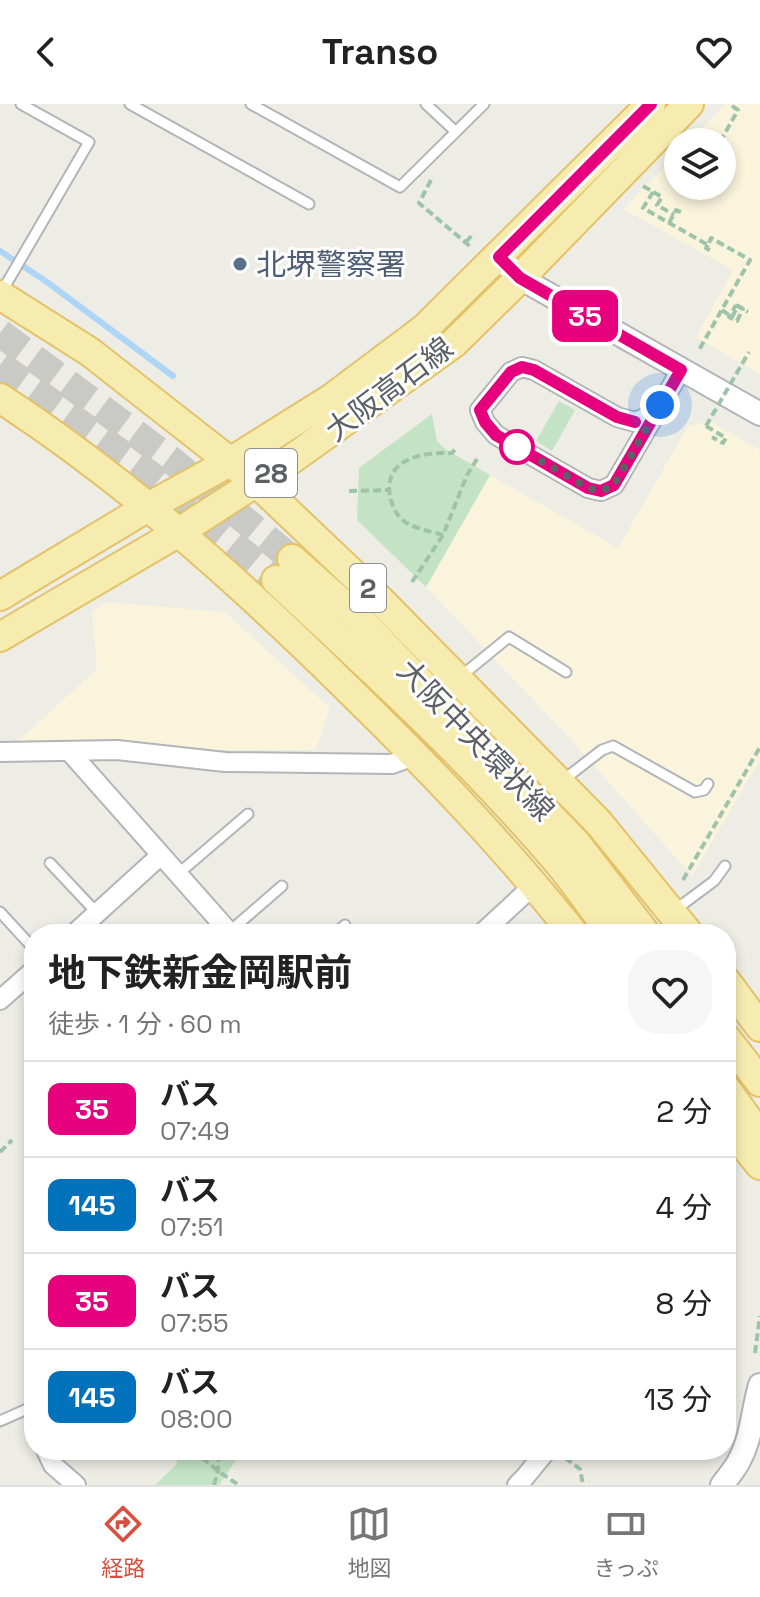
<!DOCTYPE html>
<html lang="ja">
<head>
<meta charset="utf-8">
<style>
  body { margin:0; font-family:"Space Grotesk","Noto Sans JP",sans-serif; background:#f6f6f6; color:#222; height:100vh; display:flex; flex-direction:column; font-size:30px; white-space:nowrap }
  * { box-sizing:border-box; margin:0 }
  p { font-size:26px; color:#767676 }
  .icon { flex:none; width:44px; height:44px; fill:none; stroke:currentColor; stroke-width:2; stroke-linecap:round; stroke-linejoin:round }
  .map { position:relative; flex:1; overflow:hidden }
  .sheet { position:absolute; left:24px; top:820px; width:712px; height:536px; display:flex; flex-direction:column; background:#fff; border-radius:32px; box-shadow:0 4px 12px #0003 }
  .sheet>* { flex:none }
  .badge { padding:0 16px; border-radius:12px; font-size:28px; line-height:52px }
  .fabs { position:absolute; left:664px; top:24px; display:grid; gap:16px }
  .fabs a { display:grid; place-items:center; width:72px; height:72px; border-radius:50%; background:#fff; box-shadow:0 4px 12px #0003; font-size:40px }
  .you { position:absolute; width:40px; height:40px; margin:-20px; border:6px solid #fff; border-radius:50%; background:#1a73e8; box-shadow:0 0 0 12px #1a73e833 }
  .map>.badge { position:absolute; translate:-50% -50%; box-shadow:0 0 0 4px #fff }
  .round { display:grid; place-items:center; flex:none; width:84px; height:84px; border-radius:32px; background:#f6f6f6 }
  .summary { display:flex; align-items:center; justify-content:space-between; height:136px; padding:0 24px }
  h1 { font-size:38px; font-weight:700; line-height:60px }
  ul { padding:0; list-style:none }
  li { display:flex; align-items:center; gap:24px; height:96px; padding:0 24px; border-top:2px solid #e0e0e0 }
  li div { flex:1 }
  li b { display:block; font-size:30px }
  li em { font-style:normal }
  li .badge { min-width:88px; font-weight:700; text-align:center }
  header { display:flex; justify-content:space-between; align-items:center; height:104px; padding:0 24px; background:#fff; font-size:36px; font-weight:700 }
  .tabs { display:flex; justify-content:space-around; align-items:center; height:112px; border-top:2px solid #e0e0e0; background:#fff; font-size:22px; color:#767676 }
  .tabs a { display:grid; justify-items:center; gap:4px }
  .tabs .selected { color:#d84e40 }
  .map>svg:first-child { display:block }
  .commercial { fill:#faf4dd }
  .green { fill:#c4e3c4 }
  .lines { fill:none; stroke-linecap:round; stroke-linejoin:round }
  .stream { stroke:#acd5f6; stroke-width:6 }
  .primary-tunnel { stroke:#c9c9c5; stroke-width:28; stroke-dasharray:28 14; stroke-linecap:butt }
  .service-casing { stroke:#b2b5b8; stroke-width:13 }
  .minor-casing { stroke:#b2b5b8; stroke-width:22 }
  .tertiary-casing { stroke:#b2b5b8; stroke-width:26 }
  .primary-casing { stroke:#e3c268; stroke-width:32 }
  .path { stroke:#9ec3a9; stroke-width:4; stroke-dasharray:8 4; stroke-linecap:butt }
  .service { stroke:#fff; stroke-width:9 }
  .minor { stroke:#fff; stroke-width:18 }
  .tertiary { stroke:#fff; stroke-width:22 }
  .primary { stroke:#f7ecb0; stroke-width:28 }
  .path-bridge { stroke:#9ec3a9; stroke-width:4; stroke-dasharray:8 4; stroke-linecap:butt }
  .line-casing { stroke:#fff; stroke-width:18 }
  .line { stroke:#e6007e; stroke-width:12 }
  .walk { stroke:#5d6064; stroke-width:8; stroke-dasharray:0 14.4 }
  .service-dot { fill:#5c6f8a; stroke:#fff; stroke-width:3 }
  .stop-dot { fill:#fff; stroke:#e6007e; stroke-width:4 }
  .labels { text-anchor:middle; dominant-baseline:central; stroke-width:6; stroke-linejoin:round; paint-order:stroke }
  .shield { fill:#fff; stroke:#8e9092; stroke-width:2 }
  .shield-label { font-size:28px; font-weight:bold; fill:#5d6064 }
  .service-label { font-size:30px; fill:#4e5e75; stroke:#fff; text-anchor:start }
  .street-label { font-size:30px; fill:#5d6064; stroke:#fff }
</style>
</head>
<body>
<header><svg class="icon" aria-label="back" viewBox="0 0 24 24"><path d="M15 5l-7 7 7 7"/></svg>Transo<svg class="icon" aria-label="heart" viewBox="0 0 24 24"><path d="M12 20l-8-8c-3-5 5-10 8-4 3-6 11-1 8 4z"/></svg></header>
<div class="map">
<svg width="760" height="1381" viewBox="0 0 760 1381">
  <rect width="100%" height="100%" fill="#edece5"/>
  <path class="commercial" d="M726 0H760V270L696 233 733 166 623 105 678 49V82H722V38H688Z
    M709 317 760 346V656L692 772 573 638 426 483 490 371 618 444 688 322Z
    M107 498 225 508 330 604 316 646H217L165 644 111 636 18 637 97 565 92 507Z"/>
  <path class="green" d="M559 297 575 306 552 347 536 337Z
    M432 310 437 337 445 345 490 371 426 483 357 416 359 364Z
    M180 1346H243L219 1381H155L176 1361Z"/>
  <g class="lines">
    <path class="stream" d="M0 147 47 178 173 272"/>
    <path class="primary-tunnel" d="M0 229 170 355 292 455
      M0 261 152 372 276 476"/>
    <defs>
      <path id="service" d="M130 0 309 100
        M251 0 400 83 484 0
        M426 0 455 27
        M1 189 89 38 21 0
        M460 573 509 533 566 568
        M562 677 602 646 613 642 695 688 704 686 708 680
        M50 759 97 809
        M178 770 248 710
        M675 806 714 777 725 762
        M0 808 34 845
        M229 828 282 782
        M334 830 345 821
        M0 1317 34 1302"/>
      <path id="minor" d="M656 309 635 318 617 313 534 266 522 263 511 268 480 306 485 318 496 331 588 384 601 387 614 381 681 266
        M69 647 231 830
        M0 648 117 646 225 658 392 660 416 651
        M74 830 161 751
        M481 830 535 780
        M0 896 34 866
        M46 1346 53 1361 76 1381
        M517 1381 525 1373 547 1346"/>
      <path id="tertiary" d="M499 153 520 174 760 310
        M722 1381C728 1373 736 1364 740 1355 752 1332 753 1305 760 1281"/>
      <path id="primary" d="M0 191 90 248 256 378 375 491 599 719 689 830
        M0 294C124 375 234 473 340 577 422 657 502 739 574 830
        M292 455 353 509 576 739 646 830
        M276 476C373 566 471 656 557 757 576 780 594 806 612 830
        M0 492 148 403 230 358 332 294 424 225 651 0
        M0 533 179 428 289 357 454 239 520 174 689 0
        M726 877 760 923
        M726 934 760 978
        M726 985 760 1032
        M726 1019 760 1061"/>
    </defs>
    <use href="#service" class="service-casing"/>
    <use href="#minor" class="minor-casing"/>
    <use href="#tertiary" class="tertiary-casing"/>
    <use href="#primary" class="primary-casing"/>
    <path class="path" d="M720 38 738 6 729 0
      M431 76 419 99 472 144
      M643 82 662 93 657 101 674 111
      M653 88 643 104 708 141 711 134 750 156 699 246
      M669 119 676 106 683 109
      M466 138 474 129
      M708 141 706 144 711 147
      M736 201 748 208
      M722 206 732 213
      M706 322 726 334 723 339 712 333
      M349 387 389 386
      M443 431C430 427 411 424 401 415 395 408 392 401 390 392 383 354 424 348 452 349L457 343
      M412 478 443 431 467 371 477 355
      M683 776 760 643
      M0 1048 12 1036
      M755 1249 760 1212
      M193 1346 218 1367 237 1380
      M565 1354 580 1365 583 1381
      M214 1381 218 1367 219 1346"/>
    <use href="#service" class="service"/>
    <use href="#minor" class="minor"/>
    <use href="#tertiary" class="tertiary"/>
    <use href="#primary" class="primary"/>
    <path class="path-bridge" d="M732 213 738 202 743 205 737 217 729 213 736 201
      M706 322 749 248"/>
  </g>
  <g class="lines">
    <defs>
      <path id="line" d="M635 318 617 313 534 266 522 263 511 268 480 306 485 318 496 331 588 384 601 387 614 381 681 266 520 174 499 153 651 0"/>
    </defs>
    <use href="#line" class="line-casing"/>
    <use href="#line" class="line"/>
    <path class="walk" d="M517 343 588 384 601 387 614 381 660 301"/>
  </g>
  <circle class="service-dot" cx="240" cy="160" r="8"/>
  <circle class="stop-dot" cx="517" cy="343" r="16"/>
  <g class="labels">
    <g class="shield">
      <rect x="245" y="345" width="52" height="48" rx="6"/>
      <rect x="350" y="460" width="36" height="48" rx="6"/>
    </g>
    <g class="shield-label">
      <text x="271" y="369">28</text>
      <text x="368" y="484">2</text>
    </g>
    <g class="service-label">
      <text x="256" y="160">北堺警察署</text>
    </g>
    <g class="street-label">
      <text transform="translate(389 285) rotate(-37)">大阪高石線</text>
      <text transform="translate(476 636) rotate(46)">大阪中央環状線</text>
    </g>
  </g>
</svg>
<div class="fabs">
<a><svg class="icon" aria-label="layers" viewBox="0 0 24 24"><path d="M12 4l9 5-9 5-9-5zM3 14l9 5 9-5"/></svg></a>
</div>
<div class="you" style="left:660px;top:301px"></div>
<b class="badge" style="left:585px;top:212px;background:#e6007e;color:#fff">35</b>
<section class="sheet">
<div class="summary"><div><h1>地下鉄新金岡駅前</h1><p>徒歩 · 1 分 · 60 m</p></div><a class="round"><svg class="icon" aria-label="heart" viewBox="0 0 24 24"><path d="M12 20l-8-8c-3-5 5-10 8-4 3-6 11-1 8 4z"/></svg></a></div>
<ul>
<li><span class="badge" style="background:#e6007e;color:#fff">35</span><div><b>バス</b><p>07:49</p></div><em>2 分</em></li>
<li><span class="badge" style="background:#0072bc;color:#fff">145</span><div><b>バス</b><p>07:51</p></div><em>4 分</em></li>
<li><span class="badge" style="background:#e6007e;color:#fff">35</span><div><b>バス</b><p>07:55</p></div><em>8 分</em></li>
<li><span class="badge" style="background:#0072bc;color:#fff">145</span><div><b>バス</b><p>08:00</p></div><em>13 分</em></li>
</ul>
</section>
</div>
<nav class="tabs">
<a class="selected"><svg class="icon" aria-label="directions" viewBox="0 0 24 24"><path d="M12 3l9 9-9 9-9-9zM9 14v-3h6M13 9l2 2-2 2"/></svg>経路</a>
<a><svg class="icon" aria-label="map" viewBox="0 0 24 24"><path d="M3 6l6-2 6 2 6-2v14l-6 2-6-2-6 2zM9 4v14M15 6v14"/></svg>地図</a>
<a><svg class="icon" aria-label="tickets" viewBox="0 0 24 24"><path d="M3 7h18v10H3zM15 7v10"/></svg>きっぷ</a>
</nav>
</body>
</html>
